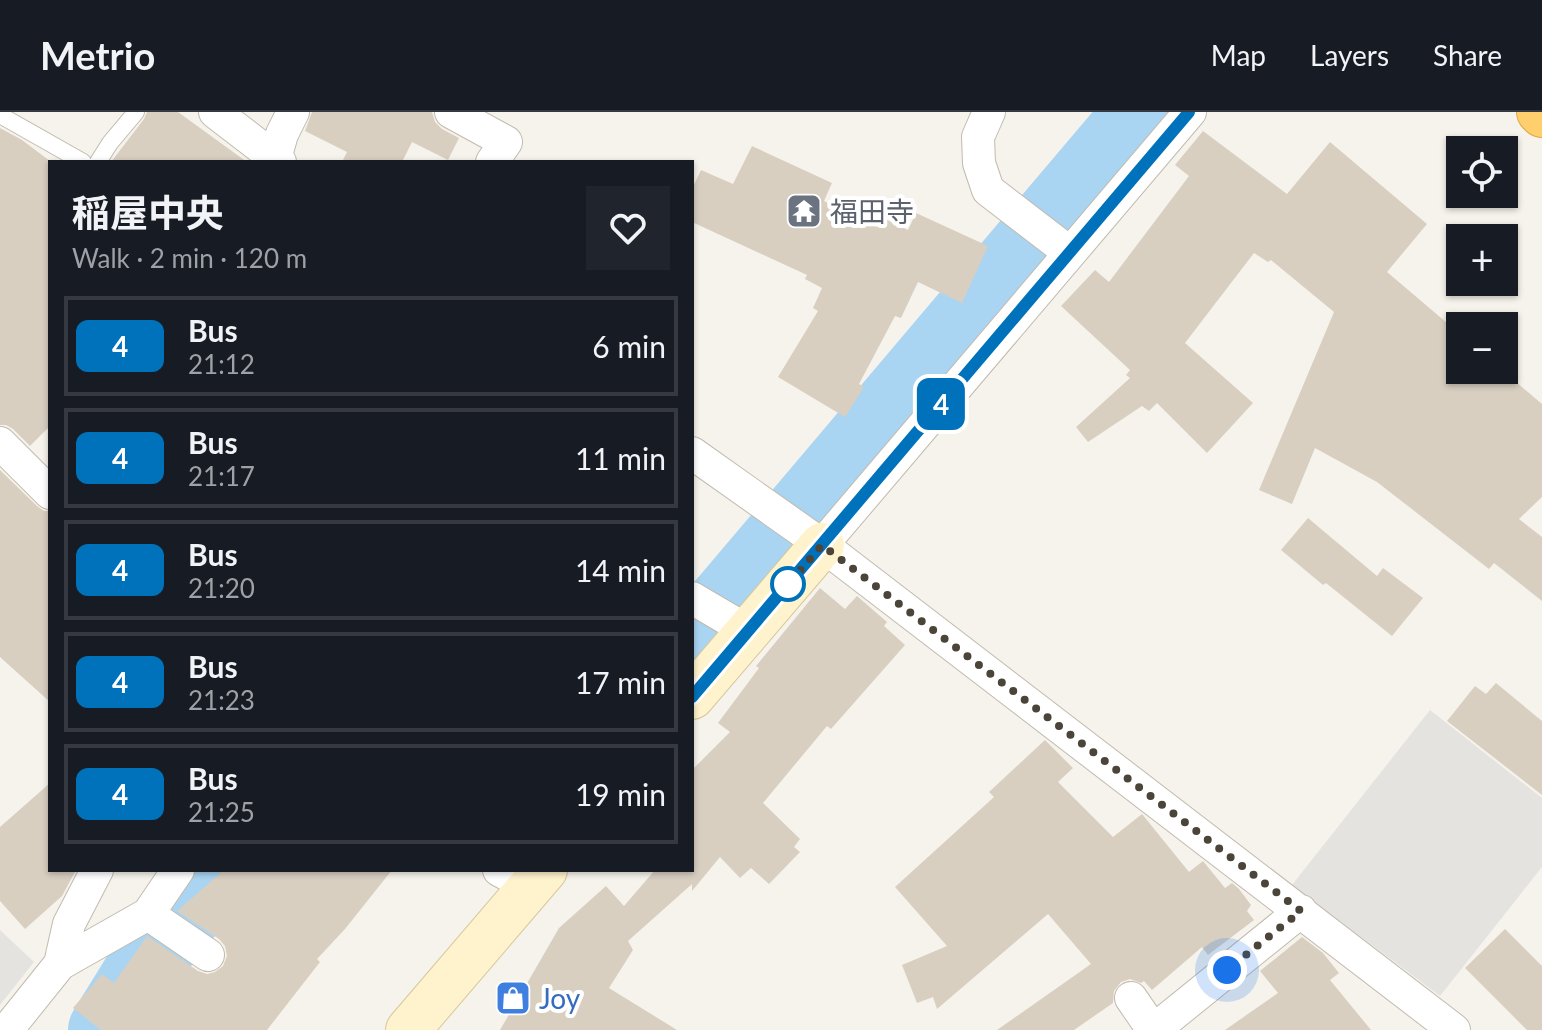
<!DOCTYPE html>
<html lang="en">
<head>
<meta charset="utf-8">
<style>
  body { margin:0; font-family:Lato,"Noto Sans JP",sans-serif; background:#20242c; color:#f1f3f6; height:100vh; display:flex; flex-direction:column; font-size:30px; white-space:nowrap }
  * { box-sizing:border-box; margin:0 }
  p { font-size:26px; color:#9ea1a6 }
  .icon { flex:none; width:44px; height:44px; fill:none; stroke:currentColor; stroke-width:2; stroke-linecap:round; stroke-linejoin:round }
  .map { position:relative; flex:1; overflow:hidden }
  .panel { position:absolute; left:48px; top:48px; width:646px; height:712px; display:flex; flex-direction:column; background:#171b24; border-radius:0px; box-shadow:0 2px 6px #0004 }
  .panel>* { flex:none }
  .badge { padding:0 16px; border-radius:12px; font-size:28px; line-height:52px }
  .fabs { position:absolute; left:1446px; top:24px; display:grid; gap:16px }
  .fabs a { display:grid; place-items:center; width:72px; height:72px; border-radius:0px; background:#171b24; box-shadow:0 2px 6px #0004; font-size:40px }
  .you { position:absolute; width:40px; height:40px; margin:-20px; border:6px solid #fff; border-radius:50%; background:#1a73e8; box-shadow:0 0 0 12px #1a73e833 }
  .map>.badge { position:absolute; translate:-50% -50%; box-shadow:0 0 0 4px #fff }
  .round { display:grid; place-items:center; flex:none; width:84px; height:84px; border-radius:0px; background:#20242c }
  .overview { display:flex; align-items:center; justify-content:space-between; height:136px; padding:0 24px }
  h1 { font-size:38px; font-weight:700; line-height:60px }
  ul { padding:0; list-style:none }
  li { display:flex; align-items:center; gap:24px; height:100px; margin:0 16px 12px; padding:0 8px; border:4px solid #363941; border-radius:0px }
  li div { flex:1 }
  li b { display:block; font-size:30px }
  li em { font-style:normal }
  li .badge { min-width:88px; font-weight:700; text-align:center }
  header { display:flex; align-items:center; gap:48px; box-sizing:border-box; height:112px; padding:0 40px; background:#171b24; border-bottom:2px solid #363941 }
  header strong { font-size:38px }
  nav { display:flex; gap:44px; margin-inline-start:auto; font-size:28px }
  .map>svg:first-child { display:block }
  .parking { fill:#e5e3e0 }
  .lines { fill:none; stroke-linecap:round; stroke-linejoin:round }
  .river { stroke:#a9d4f2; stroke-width:74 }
  .building { fill:#d8cfc1 }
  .lane-casing { stroke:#c2bbae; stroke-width:18 }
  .street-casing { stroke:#c2bbae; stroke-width:34 }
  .secondary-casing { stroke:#d6c79b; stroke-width:46 }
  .highway-casing { stroke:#e0a43c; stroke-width:46 }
  .lane { stroke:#fff; stroke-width:16 }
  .street { stroke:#fff; stroke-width:32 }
  .secondary { stroke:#fff3cd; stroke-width:44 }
  .highway { stroke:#ffcf6e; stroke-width:44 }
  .line-casing { stroke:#fff; stroke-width:18 }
  .line { stroke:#0072bc; stroke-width:12 }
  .walk { stroke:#4b4439; stroke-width:8; stroke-dasharray:0 14.4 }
  .stop-dot { fill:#fff; stroke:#0072bc; stroke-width:4 }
  .labels { text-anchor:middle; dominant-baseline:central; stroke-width:8; stroke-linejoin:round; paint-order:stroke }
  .worship-label { font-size:28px; fill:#5b616d; stroke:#fff; text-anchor:start }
  .shop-label { font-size:28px; fill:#366cbe; stroke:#fff; text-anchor:start }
</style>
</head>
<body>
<header>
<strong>Metrio</strong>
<nav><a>Map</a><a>Layers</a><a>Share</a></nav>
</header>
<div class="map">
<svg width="1542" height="918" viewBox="0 0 1542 918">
  <rect width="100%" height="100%" fill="#f6f3ec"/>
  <path class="parking" d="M1430 598 1542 686V755L1440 884 1292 773Z
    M0 818 34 850 0 893Z"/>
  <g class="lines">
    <path class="river" d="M692 530 1141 0
      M105 918 147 850 205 777 218 758"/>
  </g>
  <path class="building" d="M147 0H178L247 50H111L144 7Z
    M312 0H432L435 10 442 17 459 26 448 48 412 30 402 50H342L347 40 305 19Z
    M0 16 22 28 50 49V314L30 334 13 317 6 313H0Z
    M1203 19 1287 82 1330 30 1427 112 1387 160 1460 222V258H1502L1542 292V385L1519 407 1542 425V489L1494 451 1489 457 1377 370 1315 336 1292 392 1259 378 1334 200 1271 148 1268 150 1254 141 1185 231 1253 291 1207 341 1157 291 1149 299 1142 294 1088 330 1076 315 1130 266 1126 263 1130 258 1061 194 1095 158 1109 170 1189 64 1175 53Z
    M752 34 832 71 824 89 877 115 883 106 908 118 916 101 988 134 962 191 918 170 901 206 895 204 859 272 864 275 845 305 778 265 818 199 813 196 822 176 805 167 807 163 692 110V77L701 58 733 72Z
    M0 358 37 394 44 399H50V590L0 545Z
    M1308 406 1377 464 1383 456 1423 486 1392 524 1326 471 1323 473 1281 438Z
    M820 476 845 497 857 484 887 510 884 514 905 533 831 617 827 614 763 691 800 727 794 735 800 740 769 772 751 756 740 766 720 745 692 779V772L628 829 633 838 609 876 677 918H500L559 816 606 774 624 794 655 758H692V658L730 620 718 611 759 556 756 554Z
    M1496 571 1542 609V683L1447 609 1475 574 1486 582Z
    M1045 628 1073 656 1058 670 1113 725 1142 702 1189 760 1203 749 1225 776 1232 771 1239 777 1251 793 1247 799 1254 808 1208 843 1202 835 1152 878 1144 869 1141 871 1130 867 1121 870 1114 879 1113 891 1074 918H997L1091 852 1048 802 937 897 933 885 917 891 902 853 947 834 895 775 994 685 989 680Z
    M50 671V758H76L62 784 25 817 0 789V715Z
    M224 758H392L345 817 317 847 320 850 267 918H101L73 896 102 862 114 871 147 824 198 859 207 862 215 860 223 854 227 844 225 834 219 827 177 799Z
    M1505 817 1542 854V918H1527L1465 856Z
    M1302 825 1323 841 1339 861 1330 868 1371 918H1225L1278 881 1260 859Z"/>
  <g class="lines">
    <defs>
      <path id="lane" d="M0 3 83 50
        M98 50 110 31 136 0"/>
      <path id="street" d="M215 0 280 50
        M451 0 506 30 492 50
        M989 0 978 25 979 51 988 78 1070 141
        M274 50 282 22 293 0
        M0 331 50 381
        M692 341 822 433 1454 918
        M822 433 1190 0
        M692 486 748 519
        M499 758 530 775
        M148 802 208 843
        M60 852 69 812 97 758
        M1131 886 1153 918
        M7 918 60 852 148 802 178 758
        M1154 918 1301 799"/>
      <path id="secondary" d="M692 585 822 433
        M408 918 545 758"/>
      <path id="highway" d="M1539 0 1542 3"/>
    </defs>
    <use href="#lane" class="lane-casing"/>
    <use href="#street" class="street-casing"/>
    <use href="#secondary" class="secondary-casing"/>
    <use href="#highway" class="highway-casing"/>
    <use href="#lane" class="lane"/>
    <use href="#street" class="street"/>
    <use href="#secondary" class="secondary"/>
    <use href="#highway" class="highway"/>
  </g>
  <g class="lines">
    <defs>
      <path id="line" d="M692 585 1189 0"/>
    </defs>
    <use href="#line" class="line-casing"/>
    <use href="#line" class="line"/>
    <path class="walk" d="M788 472 785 476 822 433 1301 799 1227 858"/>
  </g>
  <defs>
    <symbol id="temple-square" viewBox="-11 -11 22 22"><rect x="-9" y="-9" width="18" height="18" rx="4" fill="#6b7280" stroke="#fff"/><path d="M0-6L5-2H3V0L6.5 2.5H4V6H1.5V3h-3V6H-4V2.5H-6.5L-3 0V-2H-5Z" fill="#fff"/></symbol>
    <symbol id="shop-square" viewBox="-11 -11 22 22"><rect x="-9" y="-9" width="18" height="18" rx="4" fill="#3f7fe0" stroke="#fff"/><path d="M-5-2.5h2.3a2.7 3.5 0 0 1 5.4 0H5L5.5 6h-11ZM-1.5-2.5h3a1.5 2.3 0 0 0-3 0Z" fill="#fff"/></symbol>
  </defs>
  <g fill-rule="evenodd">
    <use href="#temple-square" x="784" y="79" width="40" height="40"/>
    <use href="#shop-square" x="493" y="866" width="40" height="40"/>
  </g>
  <circle class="stop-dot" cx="788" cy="472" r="16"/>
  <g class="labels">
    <g class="worship-label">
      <text x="830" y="99">福田寺</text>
    </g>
    <g class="shop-label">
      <text x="539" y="886">Joy</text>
    </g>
  </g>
</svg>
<div class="fabs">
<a><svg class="icon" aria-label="locate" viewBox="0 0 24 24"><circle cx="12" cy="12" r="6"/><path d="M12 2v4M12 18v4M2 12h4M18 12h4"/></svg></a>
<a>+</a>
<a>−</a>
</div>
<div class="you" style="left:1227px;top:858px"></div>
<b class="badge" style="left:941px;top:292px;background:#0072bc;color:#fff">4</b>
<section class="panel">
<div class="overview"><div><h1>稲屋中央</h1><p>Walk · 2 min · 120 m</p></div><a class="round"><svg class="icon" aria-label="heart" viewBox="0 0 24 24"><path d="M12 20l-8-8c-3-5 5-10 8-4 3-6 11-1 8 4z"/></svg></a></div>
<ul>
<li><span class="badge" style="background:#0072bc;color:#fff">4</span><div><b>Bus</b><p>21:12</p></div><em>6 min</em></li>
<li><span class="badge" style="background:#0072bc;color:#fff">4</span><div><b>Bus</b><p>21:17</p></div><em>11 min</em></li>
<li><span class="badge" style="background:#0072bc;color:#fff">4</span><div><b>Bus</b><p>21:20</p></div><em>14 min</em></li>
<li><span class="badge" style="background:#0072bc;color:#fff">4</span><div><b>Bus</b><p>21:23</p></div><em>17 min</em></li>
<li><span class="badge" style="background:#0072bc;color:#fff">4</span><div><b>Bus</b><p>21:25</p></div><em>19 min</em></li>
</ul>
</section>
</div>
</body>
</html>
